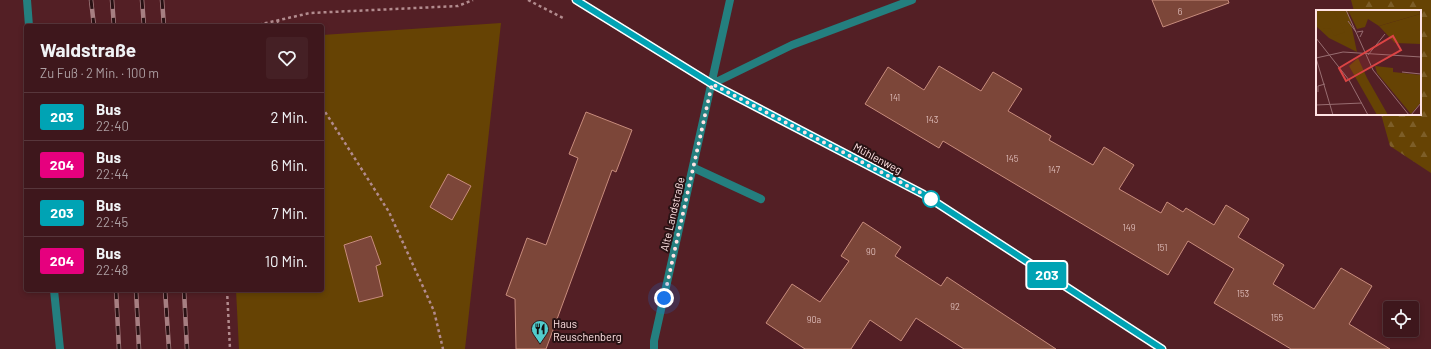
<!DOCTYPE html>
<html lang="de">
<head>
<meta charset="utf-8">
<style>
  body { margin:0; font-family:Barlow,sans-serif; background:#452025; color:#f1f3f6; height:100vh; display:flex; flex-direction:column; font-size:15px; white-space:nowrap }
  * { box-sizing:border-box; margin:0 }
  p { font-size:13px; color:#ad9fa3 }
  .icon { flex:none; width:22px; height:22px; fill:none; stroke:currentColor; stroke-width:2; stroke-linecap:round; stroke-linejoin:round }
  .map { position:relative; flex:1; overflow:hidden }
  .sheet { position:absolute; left:24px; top:24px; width:300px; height:268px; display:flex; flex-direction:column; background:#3e171c; border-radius:4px; box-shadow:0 2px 6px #0003,0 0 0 1px #57363b }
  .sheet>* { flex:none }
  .badge { padding:0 8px; border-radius:3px; font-size:14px; line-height:26px }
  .fabs { position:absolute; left:1383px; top:301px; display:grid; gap:8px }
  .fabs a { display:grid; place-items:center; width:36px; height:36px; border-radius:4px; background:#3e171c; box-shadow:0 2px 6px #0003,0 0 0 1px #57363b; font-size:20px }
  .you { position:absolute; width:20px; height:20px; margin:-10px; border:3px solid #fff; border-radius:50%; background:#1a73e8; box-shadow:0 0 0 6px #1a73e833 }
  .map>.badge { position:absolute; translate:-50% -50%; box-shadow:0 0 0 2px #fff }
  .round { display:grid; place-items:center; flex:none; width:42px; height:42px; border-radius:4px; background:#452025 }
  .head { display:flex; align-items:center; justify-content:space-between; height:68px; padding:0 16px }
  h1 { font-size:19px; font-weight:700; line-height:30px }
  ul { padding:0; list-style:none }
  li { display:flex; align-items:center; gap:12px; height:48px; padding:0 16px; border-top:1px solid #57363b }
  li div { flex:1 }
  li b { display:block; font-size:15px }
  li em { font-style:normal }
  li .badge { min-width:44px; font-weight:700; text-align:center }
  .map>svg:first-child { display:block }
  .forest { fill:url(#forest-firs) }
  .green { fill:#664304 }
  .building { fill:#7c4639; stroke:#c88c7d }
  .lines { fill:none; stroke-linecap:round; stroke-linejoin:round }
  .path { stroke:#b28b8e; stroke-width:2.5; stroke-dasharray:3 3; stroke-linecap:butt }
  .lane { stroke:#247f7f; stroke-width:8 }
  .street { stroke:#247f7f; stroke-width:8 }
  .rail-casing { stroke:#a77f82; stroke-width:4.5 }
  .rail { stroke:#291214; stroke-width:3; stroke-dasharray:9; stroke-linecap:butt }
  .line-casing { stroke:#fff; stroke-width:9 }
  .line { stroke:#00a3b4; stroke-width:6 }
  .walk { stroke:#ffe3e4; stroke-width:4; stroke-dasharray:0 7.2 }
  .stop-dot { fill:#fff; stroke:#00a3b4; stroke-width:2 }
  .labels { text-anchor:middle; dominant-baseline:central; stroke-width:4; stroke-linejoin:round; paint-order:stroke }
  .number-label { font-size:9px; fill:#debcb9 }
  .street-label { font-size:11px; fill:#ffe3e4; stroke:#291214 }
  .poi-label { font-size:11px; fill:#ffe3e4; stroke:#291214; text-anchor:start }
  .inset-road { fill:none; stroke:#986d71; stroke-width:1 }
  .view { fill:#dc4444; fill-opacity:0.15; stroke:#dc4444; stroke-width:2 }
  .inset-edge { fill:none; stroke:#ffe3e4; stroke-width:2 }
</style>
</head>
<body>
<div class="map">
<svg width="1431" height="349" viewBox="0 0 1431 349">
  <defs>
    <pattern id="forest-firs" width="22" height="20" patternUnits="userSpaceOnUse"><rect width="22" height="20" fill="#664304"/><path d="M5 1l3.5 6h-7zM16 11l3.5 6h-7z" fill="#7d5e28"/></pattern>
  </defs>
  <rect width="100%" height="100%" fill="#531f25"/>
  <path class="forest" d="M1351 0H1431V173L1390 146 1381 114H1420V11H1354Z"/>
  <path class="green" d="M501 23 465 349H239L236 290H322V35Z"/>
  <path class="building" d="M1152 0H1228L1229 3 1163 27Z
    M939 66 981 91 993 72 1022 89 1008 111 1051 136 1049 140 1093 165 1104 147 1134 165 1119 189 1161 213 1167 202 1183 212 1186 208 1214 225 1226 205 1249 219 1238 237 1284 265 1273 284 1314 309 1341 268 1372 286 1349 324 1390 349H1291L1214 303 1234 269 1188 241 1168 275 943 141 939 148 865 104 888 67 924 90Z
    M586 112 632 130 616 172 612 170 546 349H516L515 299 506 295 527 238 546 245 578 158 569 154Z
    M448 174 471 186 452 220 430 207Z
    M863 222 901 247 895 256 941 286 947 277 1056 349H964L916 318 901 341 870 320 851 349H805L766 323 792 284 820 302 849 261 841 256Z
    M371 236 381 264 376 266 383 296 359 302 344 245Z"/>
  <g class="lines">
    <path class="path" d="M528 0 563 18
      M277 20 280 26
      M253 26 310 13 458 6 473 0
      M322 107 389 212 434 311 443 349
      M227 290 230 349"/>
    <path class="lane" d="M694 168 761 199"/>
    <path class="street" d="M27 0 29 26
      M576 0 712 84 923 194 1162 349
      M712 84 792 45 912 0
      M54 290 60 349
      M654 349V341L730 0"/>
    <defs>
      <path id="rail" d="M91 0 94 26
        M112 0 114 26
        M142 0 144 26
        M162 0 164 26
        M116 290 119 349
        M136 290 139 349
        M165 290 169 349
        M184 290 187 349"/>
    </defs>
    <use href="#rail" class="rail-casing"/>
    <use href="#rail" class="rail"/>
  </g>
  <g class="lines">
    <defs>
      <path id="line" d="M576 0 712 84 923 194 1162 349"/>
    </defs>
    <use href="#line" class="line-casing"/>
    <use href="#line" class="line"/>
    <path class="walk" d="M664 298 712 84 923 194 937 203 931 199"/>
  </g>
  <defs>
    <symbol id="restaurant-pin" viewBox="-11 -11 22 30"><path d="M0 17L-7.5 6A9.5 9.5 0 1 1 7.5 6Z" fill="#52cdcd" stroke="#291214"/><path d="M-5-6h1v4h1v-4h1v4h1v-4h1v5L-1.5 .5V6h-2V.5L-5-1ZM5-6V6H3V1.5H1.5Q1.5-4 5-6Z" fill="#111"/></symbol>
  </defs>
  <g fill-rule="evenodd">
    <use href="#restaurant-pin" x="530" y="319" width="20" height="27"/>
  </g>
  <circle class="stop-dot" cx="931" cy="199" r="8"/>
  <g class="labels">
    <g class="number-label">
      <text x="1180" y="11">6</text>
      <text x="895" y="97">141</text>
      <text x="932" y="119">143</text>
      <text x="1012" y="158">145</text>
      <text x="1054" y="169">147</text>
      <text x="1129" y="227">149</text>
      <text x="1162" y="247">151</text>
      <text x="871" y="251">90</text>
      <text x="1243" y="293">153</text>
      <text x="955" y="306">92</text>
      <text x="1277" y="317">155</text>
      <text x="814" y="319">90a</text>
    </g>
    <g class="street-label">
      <text transform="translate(878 158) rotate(28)">Mühlenweg</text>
      <text transform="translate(672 214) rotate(-77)">Alte Landstraße</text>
    </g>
    <g class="poi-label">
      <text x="553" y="323">Haus<tspan x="553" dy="13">Reuschenberg</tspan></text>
    </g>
  </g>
  <g transform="translate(1316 10)">
    <rect width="105" height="105" fill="#531f25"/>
    <path d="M0 0H32L41 42 13 28 0 16ZM103 0H105V34L79 33 63 16 104 4ZM59 56 77 58V62L105 65V92L95 104 61 63Z" fill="#664304"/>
    <path d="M32 0H103L104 4 63 16 52 9 49 17 41 19Z" fill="#664304"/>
    <path d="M0 0H17L29 22 18 26 14 18 7 19 0 14ZM42 48 51 68 72 105H61L33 56Z" fill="#664304"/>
    <path class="inset-road" d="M30 0 57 60 93 105M32 11 40 22M41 22 47 21 44 27M0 28 33 70 52 105M52 45 69 24M0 48 27 42 105 47M0 48 17 105M86 62 105 64M2 82V76L9 74M0 95 46 93M95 105 105 93"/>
    <path class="view" d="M77 26 85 40 30 71 23 58Z"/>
    <rect width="105" height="105" class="inset-edge"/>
  </g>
</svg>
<div class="fabs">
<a><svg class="icon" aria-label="locate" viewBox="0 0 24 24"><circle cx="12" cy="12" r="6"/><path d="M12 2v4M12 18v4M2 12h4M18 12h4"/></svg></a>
</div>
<div class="you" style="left:664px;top:298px"></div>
<b class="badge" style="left:1047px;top:275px;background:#00a3b4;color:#fff">203</b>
<section class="sheet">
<div class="head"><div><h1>Waldstraße</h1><p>Zu Fuß · 2 Min. · 100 m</p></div><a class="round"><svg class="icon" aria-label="heart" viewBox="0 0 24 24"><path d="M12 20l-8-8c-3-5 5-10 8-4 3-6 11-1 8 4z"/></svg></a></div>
<ul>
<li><span class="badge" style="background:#00a3b4;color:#fff">203</span><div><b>Bus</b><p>22:40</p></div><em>2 Min.</em></li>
<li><span class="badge" style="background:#e6007e;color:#fff">204</span><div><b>Bus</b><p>22:44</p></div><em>6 Min.</em></li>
<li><span class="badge" style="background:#00a3b4;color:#fff">203</span><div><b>Bus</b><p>22:45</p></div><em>7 Min.</em></li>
<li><span class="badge" style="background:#e6007e;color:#fff">204</span><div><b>Bus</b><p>22:48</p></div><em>10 Min.</em></li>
</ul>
</section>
</div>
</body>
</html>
